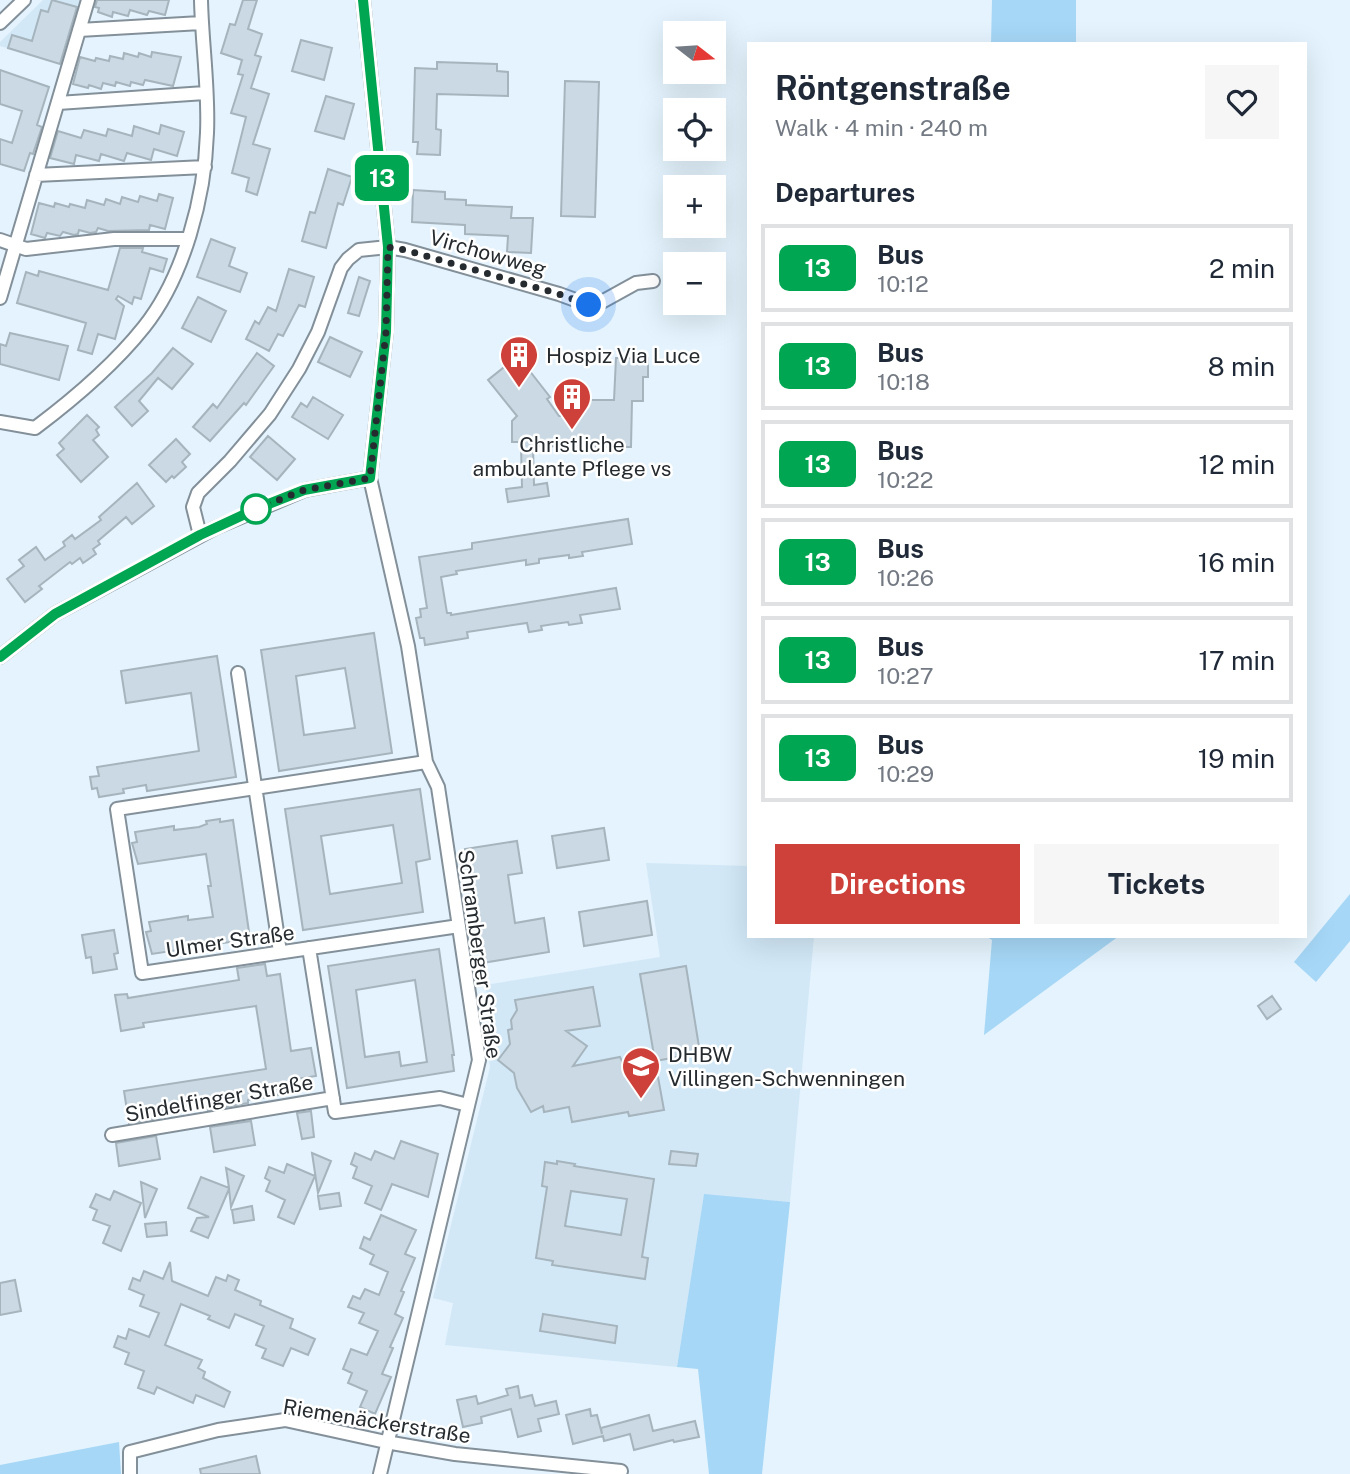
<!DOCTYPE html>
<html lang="en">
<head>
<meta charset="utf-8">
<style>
  body { margin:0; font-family:"Public Sans",sans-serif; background:#f6f6f7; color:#1f2937; height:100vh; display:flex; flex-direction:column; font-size:26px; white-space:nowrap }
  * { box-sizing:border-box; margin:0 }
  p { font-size:23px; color:#747a83 }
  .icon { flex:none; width:38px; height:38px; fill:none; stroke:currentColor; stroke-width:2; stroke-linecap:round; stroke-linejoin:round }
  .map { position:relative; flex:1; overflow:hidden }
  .panel { position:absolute; left:747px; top:42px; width:560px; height:896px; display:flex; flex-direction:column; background:#fff; border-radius:0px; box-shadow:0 7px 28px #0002 }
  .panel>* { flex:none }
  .badge { padding:0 14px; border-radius:10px; font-size:24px; line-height:46px }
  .needle { width:46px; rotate:107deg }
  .controls { position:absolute; left:663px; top:21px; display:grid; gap:14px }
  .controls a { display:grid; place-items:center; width:63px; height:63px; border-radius:0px; background:#fff; box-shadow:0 7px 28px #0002; font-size:35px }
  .you { position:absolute; width:35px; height:35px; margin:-18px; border:5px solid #fff; border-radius:50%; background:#1a73e8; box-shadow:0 0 0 10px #1a73e833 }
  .map>.badge { position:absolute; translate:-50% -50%; box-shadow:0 0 0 4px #fff }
  h2 { padding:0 28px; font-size:26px; line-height:63px }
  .round { display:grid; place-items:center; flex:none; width:74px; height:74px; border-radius:0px; background:#f6f6f7 }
  .head { display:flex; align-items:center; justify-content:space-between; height:119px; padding:0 28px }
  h1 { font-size:33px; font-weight:700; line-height:52px }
  .action { display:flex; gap:14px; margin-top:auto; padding:14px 28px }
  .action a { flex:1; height:80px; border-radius:0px; background:#ce403a; color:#fff; font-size:28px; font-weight:700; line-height:80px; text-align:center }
  .action a+a { background:#f6f6f7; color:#1f2937 }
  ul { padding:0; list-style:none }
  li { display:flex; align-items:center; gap:21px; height:88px; margin:0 14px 10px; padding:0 14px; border:4px solid #e0e1e3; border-radius:0px }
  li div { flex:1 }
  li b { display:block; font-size:26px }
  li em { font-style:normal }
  li .badge { min-width:77px; font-weight:700; text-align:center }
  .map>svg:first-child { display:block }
  .built { fill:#d2e8f7 }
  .green { fill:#a6d7f6 }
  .building { fill:#cad9e3; stroke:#a5b4bd; stroke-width:2; fill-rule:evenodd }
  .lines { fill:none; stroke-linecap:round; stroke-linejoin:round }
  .minor-casing { stroke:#83909a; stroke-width:16 }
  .minor { stroke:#fff; stroke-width:12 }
  .line-casing { stroke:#fff; stroke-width:16 }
  .line { stroke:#00a651; stroke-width:10 }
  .walk { stroke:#262b2f; stroke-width:7; stroke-dasharray:0 12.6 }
  .stop-dot { fill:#fff; stroke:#00a651; stroke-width:3.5 }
  .labels { text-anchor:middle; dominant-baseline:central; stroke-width:5; stroke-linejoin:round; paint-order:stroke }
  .street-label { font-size:21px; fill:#262b2f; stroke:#fff }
  .poi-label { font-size:21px; fill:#262b2f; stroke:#fff; text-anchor:start }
</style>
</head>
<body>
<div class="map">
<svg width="1350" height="1474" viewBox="0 0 1350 1474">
  <rect width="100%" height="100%" fill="#e4f3fd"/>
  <path class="built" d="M43 0H80L61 64 0 46V42Z
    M646 863 749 866V936H814L790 1202 704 1195 677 1367 445 1345 453 1303 433 1298 490 1067 482 1002 488 1001 485 985 660 957Z"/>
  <path class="green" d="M992 0H1076V44H991Z
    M1350 894V941L1316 982 1294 962Z
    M985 936H1119L984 1035 992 940Z
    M704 1194 790 1202 762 1474H709L698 1369 677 1367Z
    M119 1442 121 1474H0V1465Z"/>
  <path class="building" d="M52 0 77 7 60 64 8 48 12 35 32 41 41 10 48 12Z
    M97 0H169L165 15 149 11 147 15 130 10 128 16 113 12 112 17 98 12 99 8 95 7Z
    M243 0H257L248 29 262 34 255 55 261 57 251 88 269 94 253 144 270 149 257 195 246 191 249 178 232 173 246 117 231 113 243 75 238 74 242 60 221 53 230 24 235 25Z
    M301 40 332 48 324 80 292 71Z
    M152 52 181 57 173 86 145 80 143 85 131 82 130 86 116 82 115 86 103 83 101 89 89 85 88 88 73 84 80 57 95 61 96 58 109 61 110 56 123 59 124 53 138 57 139 53 151 57Z
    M437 62 497 64V71L508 72V96L437 94 436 129 441 130 440 155 417 154 418 142H413L415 68 437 69Z
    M0 70 49 87 37 125 42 127 33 154 30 153 24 171 0 164V139L12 143 22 111 0 104Z
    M565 81 599 82 595 217 561 216Z
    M326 96 354 104 344 139 315 131Z
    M161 125 184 132 177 156 154 149 151 160 127 153 124 161 101 154 99 161 76 155 74 164 50 158 58 131 81 138 84 130 106 136 108 129 132 136 134 126 159 134Z
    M328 169 352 177 343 205 338 203 326 248 302 241 310 212 315 213Z
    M413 190 445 192V199L466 200V205L512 207 511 218H533L531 253 507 252 508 236 465 234V225L412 222Z
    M159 194 173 198 165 229 150 225 149 230 108 231 98 228 96 232 90 233 79 230 78 234 74 235 63 232 60 236 47 233 45 238 31 234 39 203 54 207 55 203 69 207 70 204 85 208 87 200 104 205 106 199 120 204 122 197 138 202 140 196 157 201Z
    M211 239 235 248 229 266 247 273 240 292 197 277Z
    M120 248H143L142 252 167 259 163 272 150 268 141 299 134 297 132 304 118 296 116 299 124 306 115 339 98 334 92 354 78 350 86 323 17 303 26 272 38 276 39 271 108 290Z
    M289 269 314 277 305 307 299 305 283 336 278 334 269 351 246 339 255 321 259 324 268 307 276 311Z
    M359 277 370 281 359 316 348 313Z
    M198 297 226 311 211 342 182 328Z
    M10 333 68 346 59 380 0 364V344L6 346Z
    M330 337 362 352 350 377 318 362Z
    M173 348 193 364 172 389 158 378 139 401 148 411 132 426 115 407 152 373Z
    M257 353 274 366 246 405 244 403 210 441 193 427 213 404 217 408Z
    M518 356 550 397 547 399 559 416H580V400H614L616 358H648V377H643V401H632L631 447 533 446 534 485 547 483 549 496 508 502 506 489 522 487 521 446 519 442H512V421L517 416 488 380Z
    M313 397 343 415 328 439 292 417 301 403 307 407Z
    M87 415 99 427 96 430 99 435 93 440 108 457 81 482 57 455 64 449 59 443Z
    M268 436 295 459 277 480 250 457Z
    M176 439 190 454 182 462 186 467 174 478 172 476 166 482 149 465Z
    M137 483 154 506 132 524 126 517 98 541 100 544 93 549 96 554 83 563 80 558 72 564 70 562 39 586 42 589 25 602 7 579 24 566 19 560 36 547 45 560 65 546 63 542 72 535 75 539 101 520 99 517Z
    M628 519 632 544 582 552 583 556 569 558V555L539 559V563L526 565V560L456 571 457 574 441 577 447 613H451V615L616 588 620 609 580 615 582 623 569 625 568 622 554 624 541 626 542 630 529 632 527 623 467 632 468 638 425 645 424 638H420L416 618 421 617 420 609 427 608 419 557 472 549V543Z
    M374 633 392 753 279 771 261 650ZM345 668 355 728 304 735 296 676Z
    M217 656 236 777 147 791 146 785 123 789 124 793 99 797 97 788 92 789 90 777 99 776 97 767 199 751 191 693 126 703 121 671Z
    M420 789 430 859 416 862 423 912 303 930 285 809ZM393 825 402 883 330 894 321 836Z
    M220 819V822L233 820 250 939 152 954 146 932 151 931 149 922 188 916V920L213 917 208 886H211L206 854 138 864 132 843 137 842 135 832 174 826V830L199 827 207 824 206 821Z
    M604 828 609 860 557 868 552 836Z
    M517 841 522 873 508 875 515 923 544 918 549 952 482 963 465 849Z
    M647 901 652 935 584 946 579 912Z
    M114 930 118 953 114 954 117 969 93 973 91 957 86 958 82 935Z
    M439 949 454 1055H452L454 1071 347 1088 328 966ZM415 980 427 1062 401 1066 399 1052 365 1057 356 990Z
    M265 964 267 976 280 974 291 1051 311 1048 316 1076 296 1079 298 1092 248 1100V1103L208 1110 207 1106 153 1114 154 1119 129 1123 124 1091 266 1069 256 1006 143 1023 144 1027 121 1031 115 995 127 994 128 998 239 980 237 968Z
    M686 966 700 1053 655 1061 640 974Z
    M593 987 600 1026 566 1031 587 1046 573 1066 620 1057 632 1082 658 1077 664 1110 629 1116 628 1112 572 1122 569 1107 544 1112 543 1106 531 1112 517 1088 514 1073 498 1060 510 1044 508 1030 512 1029 511 1020 517 1010 515 1000Z
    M1272 996 1281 1009 1267 1019 1258 1006Z
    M311 1111 314 1137 302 1139 297 1113Z
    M251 1121 255 1145 214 1152 210 1127Z
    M156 1136 160 1159 119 1166 116 1143Z
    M401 1141 438 1154 428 1197 392 1184 381 1210 365 1203 372 1186 353 1178 357 1167 351 1164 355 1153 371 1160 375 1151 394 1159Z
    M671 1151 698 1154 696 1166 669 1164Z
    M312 1153 331 1161 318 1193Z
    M557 1161 575 1164 574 1166 654 1179 642 1257 648 1258 645 1279 552 1265 553 1261 536 1258 547 1187 542 1186 545 1162 557 1164ZM571 1191 627 1199 621 1235 565 1226Z
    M287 1164 315 1176 294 1224 278 1217 285 1200 266 1191 270 1181 265 1178 269 1167 284 1173Z
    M226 1168 244 1176 231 1207 229 1189 208 1238 191 1231 197 1218 209 1217 188 1208 201 1177 229 1188Z
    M141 1182 157 1189 145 1218Z
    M114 1191 141 1203 121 1251 103 1243 110 1226 93 1220 97 1210 90 1207 96 1194 110 1200Z
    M339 1193 341 1206 320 1209 318 1196Z
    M252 1206 254 1220 234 1223 232 1210Z
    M381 1215 416 1230 405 1254 415 1258 401 1291 404 1292 395 1314 403 1318 390 1347 393 1348 382 1374 391 1377 375 1414 360 1407 367 1391 348 1383 352 1373 343 1369 351 1349 367 1355 378 1331 359 1323 364 1313 348 1307 353 1296 360 1299 365 1289 379 1295 388 1272 370 1264 374 1255 360 1248 364 1237 370 1240Z
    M166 1222 167 1235 147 1237 145 1224Z
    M170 1262 172 1281 208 1296 216 1277 226 1281 228 1275 239 1280 235 1290 261 1301 260 1305 293 1319 290 1328 315 1339 308 1355 291 1348 283 1366 262 1358 266 1349 256 1345 264 1326 235 1314 229 1328 208 1319 210 1316 181 1304 165 1345 202 1360 198 1368 205 1372 203 1378 230 1392 224 1407 196 1395 193 1403 157 1387 154 1394 138 1388 144 1371 125 1364 129 1353 114 1347 118 1336 126 1339 129 1329 149 1337 159 1313 140 1306 144 1295 129 1289 133 1278 140 1281 144 1271 163 1279Z
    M15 1280 21 1311 0 1315V1283Z
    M543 1314 617 1326 615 1343 540 1331Z
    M518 1386 520 1398 532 1395 535 1406 556 1401 559 1414 538 1419 541 1431 518 1437 511 1409 481 1417 482 1423 463 1427 457 1400 476 1396 478 1404 508 1395 506 1389Z
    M590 1409 591 1416 597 1415 602 1434 601 1428 649 1415 653 1431 695 1421 699 1437 674 1442 673 1440 634 1450 630 1434 604 1441 603 1436 573 1444 566 1415Z
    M256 1456 260 1474H201L200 1469Z"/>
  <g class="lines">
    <defs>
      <path id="minor" d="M363 0 388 247 386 332 370 478 408 646 426 762 438 787 479 1060 380 1474
        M0 23 24 0
        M79 30 201 23
        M58 103 205 93
        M36 175 205 167
        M0 240 26 249 114 239H188
        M0 298 88 0
        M0 422 35 428C75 398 113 366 144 327 184 277 205 196 207 133 209 89 202 44 201 0
        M200 535 193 507 198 493 230 461 270 414 299 369 318 332 341 268 348 259 359 250 388 247 405 250 559 294 589 305 598 304 636 283 653 281
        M0 657 55 614 215 528 305 490 370 478
        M238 673 280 952
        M426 762 117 809 142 973 459 926
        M309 948 335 1112 440 1098 468 1105
        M112 1135 333 1098
        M130 1474V1452L218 1430 285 1420 386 1442 455 1454 621 1471"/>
    </defs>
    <use href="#minor" class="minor-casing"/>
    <use href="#minor" class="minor"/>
  </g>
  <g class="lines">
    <defs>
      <path id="line" d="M0 657 55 614 200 535 256 509 304 490 370 478 386 332 388 247 363 0"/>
    </defs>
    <use href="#line" class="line-casing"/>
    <use href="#line" class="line"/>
    <path class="walk" d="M256 509 304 490 370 478 386 332 388 247 405 250 559 294 589 305"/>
  </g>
  <defs>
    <symbol id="building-pin" viewBox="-11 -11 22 30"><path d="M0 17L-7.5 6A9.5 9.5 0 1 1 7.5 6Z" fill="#ce403a" stroke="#fff"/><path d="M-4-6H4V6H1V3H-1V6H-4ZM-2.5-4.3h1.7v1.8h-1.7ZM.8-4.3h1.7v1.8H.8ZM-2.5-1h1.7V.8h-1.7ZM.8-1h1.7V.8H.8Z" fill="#fff"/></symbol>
    <symbol id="university-pin" viewBox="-11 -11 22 30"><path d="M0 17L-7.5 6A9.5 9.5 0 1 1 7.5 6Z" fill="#ce403a" stroke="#fff"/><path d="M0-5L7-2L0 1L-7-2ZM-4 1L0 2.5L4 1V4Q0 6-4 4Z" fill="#fff"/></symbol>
  </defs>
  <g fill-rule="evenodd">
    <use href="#building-pin" x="497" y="333" width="44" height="60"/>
    <use href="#building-pin" x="550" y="375" width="44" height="60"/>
    <use href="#university-pin" x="619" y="1044" width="44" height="60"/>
  </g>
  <circle class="stop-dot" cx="256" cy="509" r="14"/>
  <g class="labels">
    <g class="street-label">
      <text transform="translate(488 253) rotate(16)">Virchowweg</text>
      <text transform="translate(230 941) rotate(-8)">Ulmer Straße</text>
      <text transform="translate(480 954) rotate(82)">Schramberger Straße</text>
      <text transform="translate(219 1098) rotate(-10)">Sindelfinger Straße</text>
      <text transform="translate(377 1421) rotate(9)">Riemenäckerstraße</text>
    </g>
    <g class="poi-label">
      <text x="546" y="355">Hospiz Via Luce</text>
      <text x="572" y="444" text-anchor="middle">Christliche<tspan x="572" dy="24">ambulante Pflege vs</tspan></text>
      <text x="668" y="1054">DHBW<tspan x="668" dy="24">Villingen-Schwenningen</tspan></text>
    </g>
  </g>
</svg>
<div class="controls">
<a><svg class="needle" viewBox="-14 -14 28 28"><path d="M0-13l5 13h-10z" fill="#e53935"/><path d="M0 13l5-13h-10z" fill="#747a83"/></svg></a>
<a><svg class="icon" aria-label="locate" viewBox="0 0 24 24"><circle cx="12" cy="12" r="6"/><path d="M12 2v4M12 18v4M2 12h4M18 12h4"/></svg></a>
<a>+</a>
<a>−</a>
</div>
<div class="you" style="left:589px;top:305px"></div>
<b class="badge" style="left:382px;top:178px;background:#00a651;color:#fff">13</b>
<section class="panel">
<div class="head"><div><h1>Röntgenstraße</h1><p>Walk · 4 min · 240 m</p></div><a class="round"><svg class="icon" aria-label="heart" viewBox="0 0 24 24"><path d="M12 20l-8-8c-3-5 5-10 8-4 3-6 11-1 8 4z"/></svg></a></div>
<h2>Departures</h2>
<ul>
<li><span class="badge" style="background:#00a651;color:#fff">13</span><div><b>Bus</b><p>10:12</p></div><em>2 min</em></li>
<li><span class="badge" style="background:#00a651;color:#fff">13</span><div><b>Bus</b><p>10:18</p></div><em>8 min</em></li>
<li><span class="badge" style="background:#00a651;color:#fff">13</span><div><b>Bus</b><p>10:22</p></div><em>12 min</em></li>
<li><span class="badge" style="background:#00a651;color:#fff">13</span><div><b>Bus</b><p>10:26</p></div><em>16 min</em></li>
<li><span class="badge" style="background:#00a651;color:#fff">13</span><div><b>Bus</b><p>10:27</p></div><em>17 min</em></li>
<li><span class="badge" style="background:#00a651;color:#fff">13</span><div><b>Bus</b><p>10:29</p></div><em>19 min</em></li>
</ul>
<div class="action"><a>Directions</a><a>Tickets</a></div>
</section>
</div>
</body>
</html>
